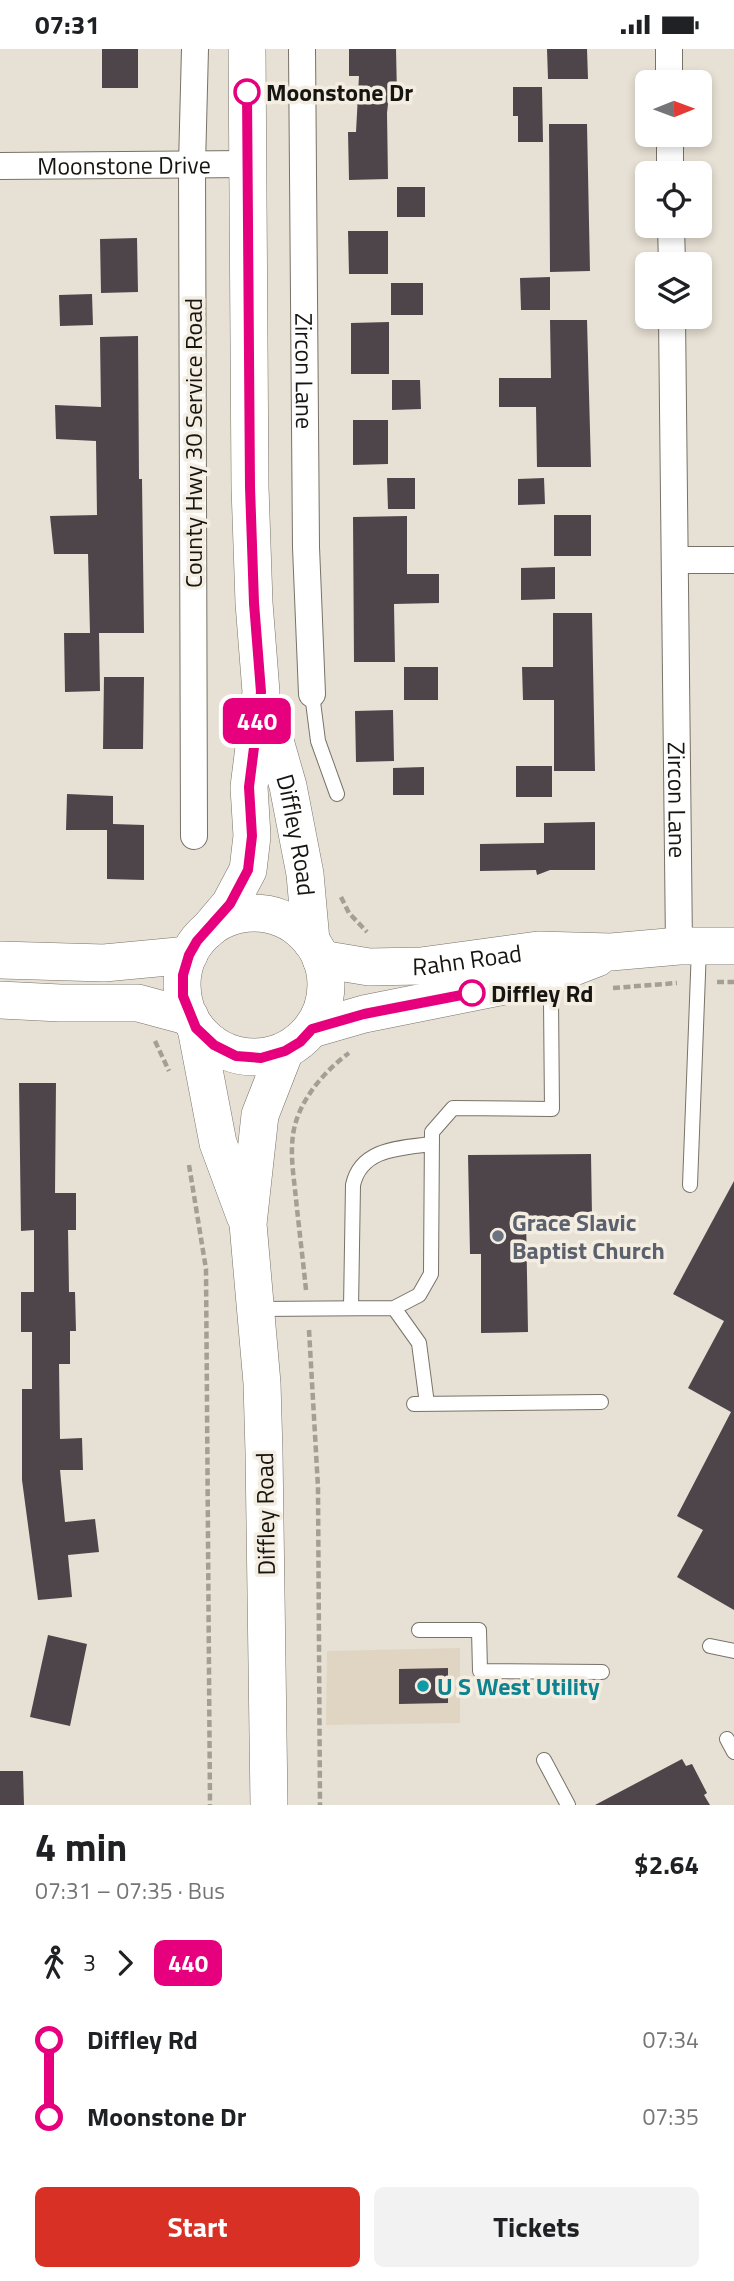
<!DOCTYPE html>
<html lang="en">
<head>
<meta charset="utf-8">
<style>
  body { margin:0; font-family:"Titillium Web",sans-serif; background:#f2f2f2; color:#202124; height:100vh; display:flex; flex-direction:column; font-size:26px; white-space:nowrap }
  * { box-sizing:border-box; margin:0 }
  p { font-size:23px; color:#757577 }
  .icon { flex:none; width:38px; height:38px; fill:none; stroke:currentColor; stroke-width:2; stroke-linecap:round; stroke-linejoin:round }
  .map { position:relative; height:1756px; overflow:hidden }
  .details { display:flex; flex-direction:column; background:#fff; flex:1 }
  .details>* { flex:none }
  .badge { padding:0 14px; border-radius:10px; font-size:24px; line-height:46px }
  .needle { width:46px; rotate:89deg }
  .fabs { position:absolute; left:635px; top:21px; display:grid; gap:14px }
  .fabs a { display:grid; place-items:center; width:77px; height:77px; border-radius:10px; background:#fff; box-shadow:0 4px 10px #0003; font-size:35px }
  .map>.badge { position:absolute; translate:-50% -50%; box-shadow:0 0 0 4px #fff }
  .legs { display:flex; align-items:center; gap:10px; height:77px; padding:0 35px; font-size:23px }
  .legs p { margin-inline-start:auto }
  .head { display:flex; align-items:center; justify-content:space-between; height:119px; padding:0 35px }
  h1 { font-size:38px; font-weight:700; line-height:52px }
  .cta { display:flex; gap:14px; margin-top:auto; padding:14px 35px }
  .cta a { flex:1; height:80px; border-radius:10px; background:#d93025; color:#fff; font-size:28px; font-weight:700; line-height:80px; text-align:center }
  .cta a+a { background:#f2f2f2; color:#202124 }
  ul { padding:0 35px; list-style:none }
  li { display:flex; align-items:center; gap:24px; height:77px; font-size:26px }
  li i { display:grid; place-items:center; width:10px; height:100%; margin:0 9px; background:currentColor }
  li i::after { content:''; width:18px; height:18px; margin:-9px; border:5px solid; border-radius:50%; background:#fff }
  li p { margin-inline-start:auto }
  li:first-child i { background:linear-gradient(#0000 50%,currentColor 0) }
  li:last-child i { background:linear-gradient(currentColor 50%,#0000 0) }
  .status { display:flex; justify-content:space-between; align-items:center; height:49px; padding:0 35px; background:#fff; direction:ltr }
  .status svg { height:19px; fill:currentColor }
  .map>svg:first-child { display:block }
  .built { fill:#e0d5c3 }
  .building { fill:#4e454b }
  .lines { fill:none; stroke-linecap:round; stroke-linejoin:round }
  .lane-casing { stroke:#787268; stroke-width:16 }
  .street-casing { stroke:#787268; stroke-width:28 }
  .secondary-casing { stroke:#787268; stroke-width:38 }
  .path { stroke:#a49f95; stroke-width:4.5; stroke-dasharray:7 3.5; stroke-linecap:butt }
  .lane { stroke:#fff; stroke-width:14 }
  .street { stroke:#fff; stroke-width:26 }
  .secondary { stroke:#fff; stroke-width:37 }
  .line-1-casing { stroke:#fff; stroke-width:16 }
  .line-1 { stroke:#e6007e; stroke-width:10 }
  .stop-1-dot { fill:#fff; stroke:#e6007e; stroke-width:3.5 }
  .worship-dot { fill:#6b7280; stroke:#f4ede2; stroke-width:2.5 }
  .culture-dot { fill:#0f9aa8; stroke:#f4ede2; stroke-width:2.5 }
  .labels { text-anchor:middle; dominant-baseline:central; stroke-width:7; stroke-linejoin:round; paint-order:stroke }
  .stop-label { font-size:24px; font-weight:bold; fill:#171511; stroke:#f4ede2; text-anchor:start }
  .street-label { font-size:24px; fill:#171511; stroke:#f4ede2 }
  .worship-label { font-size:24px; font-weight:bold; fill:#5b616d; stroke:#f4ede2; text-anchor:start }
  .culture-label { font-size:24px; font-weight:bold; fill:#0d838f; stroke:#f4ede2; text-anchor:start }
</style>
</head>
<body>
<div class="status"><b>07:31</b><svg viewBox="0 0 49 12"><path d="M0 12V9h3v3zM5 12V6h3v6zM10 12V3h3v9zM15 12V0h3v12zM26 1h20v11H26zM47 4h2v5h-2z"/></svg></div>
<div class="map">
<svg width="734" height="1756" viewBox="0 0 734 1756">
  <rect width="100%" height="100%" fill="#e7e0d4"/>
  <path class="built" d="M460 1599V1674L326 1676 327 1602Z"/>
  <path class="building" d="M102 0H138V39H102Z
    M349 0H396L397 46H389L387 64 388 130 349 131 348 83H356L359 27H349Z
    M547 0H587L588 30H548Z
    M513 38H542L543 93H518V67H513Z
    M549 75H587L590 222 550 223Z
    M397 138H425V168H397Z
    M348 182H388V225H349Z
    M137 189 138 243 101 244 100 190Z
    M550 228V261H521L520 229Z
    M391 234H423V266H391Z
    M92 245 93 276 60 277 59 246Z
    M550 271H587L591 418H537L536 358H499V329H551Z
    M389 273V325H351V274Z
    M138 287 139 430H142L144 584H99L100 642 65 643 64 584H90L88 505H54L50 467 97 466 96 392 56 390 55 356 101 358 100 288Z
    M392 331H420L421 360 392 361Z
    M353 371H388V415L353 416Z
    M387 429H415V460H388Z
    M544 429 545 455 518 456V430Z
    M554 466H591V507H554Z
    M407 467V525H439V554L394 555 395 613H354L353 468Z
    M555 518V550L521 551V519Z
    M553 564H592L595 722H554V651H523L522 618H553Z
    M404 618H438V651H404Z
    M104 628H144L143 700H103Z
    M393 661 394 712 356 713 355 662Z
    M516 717H552V748H516Z
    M424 718V746H393V719Z
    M67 745 113 747V775L144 776V831L107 830V781H66Z
    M595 773V821H550L537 826 536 821 480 822V795L544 794V774Z
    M19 1034H56L55 1144H76V1181H68L69 1243H75L76 1282H70V1315H59L60 1390 82 1389 83 1421H60L65 1473 95 1470 99 1503 68 1506 72 1548 38 1551 22 1431V1340H32V1283H21V1243H34V1181L21 1182Z
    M591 1105 592 1168H526L528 1283 481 1284V1205H470L468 1106Z
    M734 1132V1561L677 1528 703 1481 677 1467 731 1363 688 1339 724 1272 673 1245Z
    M48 1586 87 1595 70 1677 30 1668Z
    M448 1619V1654L399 1655V1620Z
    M682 1710 686 1717 692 1715 707 1744 704 1746 710 1756H595Z
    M0 1722H23L24 1756H0Z"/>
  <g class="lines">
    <defs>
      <path id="lane" d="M312 645 318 692 337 745
        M690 1136 699 899
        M351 1259 353 1136C361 1099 401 1099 432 1095
        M394 1259 419 1294 427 1355
        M257 1260 394 1259 419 1246 431 1225 432 1083 453 1059 552 1060 551 951 545 931
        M414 1355 601 1353
        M419 1581H479L480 1622 602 1623
        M710 1597 734 1602
        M727 1690 734 1703
        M544 1711 568 1756"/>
      <g id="street">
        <path id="s1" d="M302 0 306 498 312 645"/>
        <path d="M669 0V33"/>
        <path d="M670 86V124"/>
        <path id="s2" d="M0 117 248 115"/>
        <path d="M671 177 672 215"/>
        <path id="s3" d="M672 268 679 897"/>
        <path d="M675 511H734"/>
        <path d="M194 787 192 116 195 0"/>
      </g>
      <g id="secondary">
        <path id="s4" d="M265 657 288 737 305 825 311 892"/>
        <circle cx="254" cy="936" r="72"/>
        <path d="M208 881 230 855 248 821 252 787 249 738 261 643 254 554 250 438 247 0"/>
        <path id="s5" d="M321 910 369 918 421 917 538 901 611 903 679 897H734"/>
        <path d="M0 911 104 914 189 906"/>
        <path d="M0 951 60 954H138L190 968"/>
        <path d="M196 979 218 1094 245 1167"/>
        <path d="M312 980 364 965 545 929 597 909"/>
        <path d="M269 1756 264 1403 262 1334 248 1175 260 1066 285 1002"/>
      </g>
    </defs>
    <use href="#lane" class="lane-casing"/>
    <use href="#street" class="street-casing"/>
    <use href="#secondary" class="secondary-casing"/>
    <path class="path" d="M341 848 349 864 367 883
      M717 933H734
      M613 939 677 934
      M155 992 169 1022
      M189 1116 206 1220 210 1756
      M306 1241C303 1211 299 1180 296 1150 294 1129 290 1107 293 1086 297 1054 323 1023 349 1004
      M309 1281 318 1438 320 1756"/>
    <use href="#lane" class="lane"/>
    <use href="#street" class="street"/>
    <use href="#secondary" class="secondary"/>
  </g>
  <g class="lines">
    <defs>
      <path id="line-1" d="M247 43 250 438 254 554 261 643 249 738 252 787 248 821 230 855 197 892 189 906 183 926V947L196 979 214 996 236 1007 261 1009 285 1002 300 993 312 980 364 965 472 944"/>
    </defs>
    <use href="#line-1" class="line-1-casing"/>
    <use href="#line-1" class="line-1"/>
  </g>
  <g class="stop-1-dot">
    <circle cx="247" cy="43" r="12"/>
    <circle cx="472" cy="944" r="12"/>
  </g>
  <circle class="worship-dot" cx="498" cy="1187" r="7"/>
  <circle class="culture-dot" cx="423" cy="1637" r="7"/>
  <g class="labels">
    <g class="stop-label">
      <text x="266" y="43">Moonstone Dr</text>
      <text x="491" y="944">Diffley Rd</text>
    </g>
    <g class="street-label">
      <text stroke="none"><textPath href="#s2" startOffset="124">Moonstone Drive</textPath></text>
      <text stroke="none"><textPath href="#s1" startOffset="322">Zircon Lane</textPath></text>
      <text transform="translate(193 394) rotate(-90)">County Hwy 30 Service Road</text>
      <text stroke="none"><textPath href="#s3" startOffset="483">Zircon Lane</textPath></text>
      <text stroke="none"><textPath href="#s4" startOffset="133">Diffley Road</textPath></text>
      <text stroke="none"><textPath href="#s5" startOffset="147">Rahn Road</textPath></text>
      <text transform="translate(265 1465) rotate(-91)">Diffley Road</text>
    </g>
    <g class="worship-label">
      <text x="512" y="1173">Grace Slavic<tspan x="512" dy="28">Baptist Church</tspan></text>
    </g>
    <g class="culture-label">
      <text x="437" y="1637">U S West Utility</text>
    </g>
  </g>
</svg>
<div class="fabs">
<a><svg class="needle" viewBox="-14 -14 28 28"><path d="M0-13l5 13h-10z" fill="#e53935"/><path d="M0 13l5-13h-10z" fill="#757577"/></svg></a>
<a><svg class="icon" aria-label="locate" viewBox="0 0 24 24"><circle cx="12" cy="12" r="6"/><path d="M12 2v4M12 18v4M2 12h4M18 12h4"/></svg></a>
<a><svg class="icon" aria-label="layers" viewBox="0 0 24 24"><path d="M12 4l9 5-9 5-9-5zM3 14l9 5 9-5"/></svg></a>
</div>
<b class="badge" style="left:257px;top:672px;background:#e6007e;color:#fff">440</b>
</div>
<section class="details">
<div class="head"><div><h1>4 min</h1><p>07:31 – 07:35 · Bus</p></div><b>$2.64</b></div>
<div class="legs"><svg class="icon" aria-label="walk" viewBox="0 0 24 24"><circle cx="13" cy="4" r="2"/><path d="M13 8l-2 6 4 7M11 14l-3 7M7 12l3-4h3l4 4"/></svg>3<svg class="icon" aria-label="forward" viewBox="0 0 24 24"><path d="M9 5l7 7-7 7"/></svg><b class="badge" style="background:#e6007e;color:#fff">440</b></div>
<ul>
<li><i style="color:#e6007e"></i><b>Diffley Rd</b><p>07:34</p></li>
<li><i style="color:#e6007e"></i><b>Moonstone Dr</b><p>07:35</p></li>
</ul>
<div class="cta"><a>Start</a><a>Tickets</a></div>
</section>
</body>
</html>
